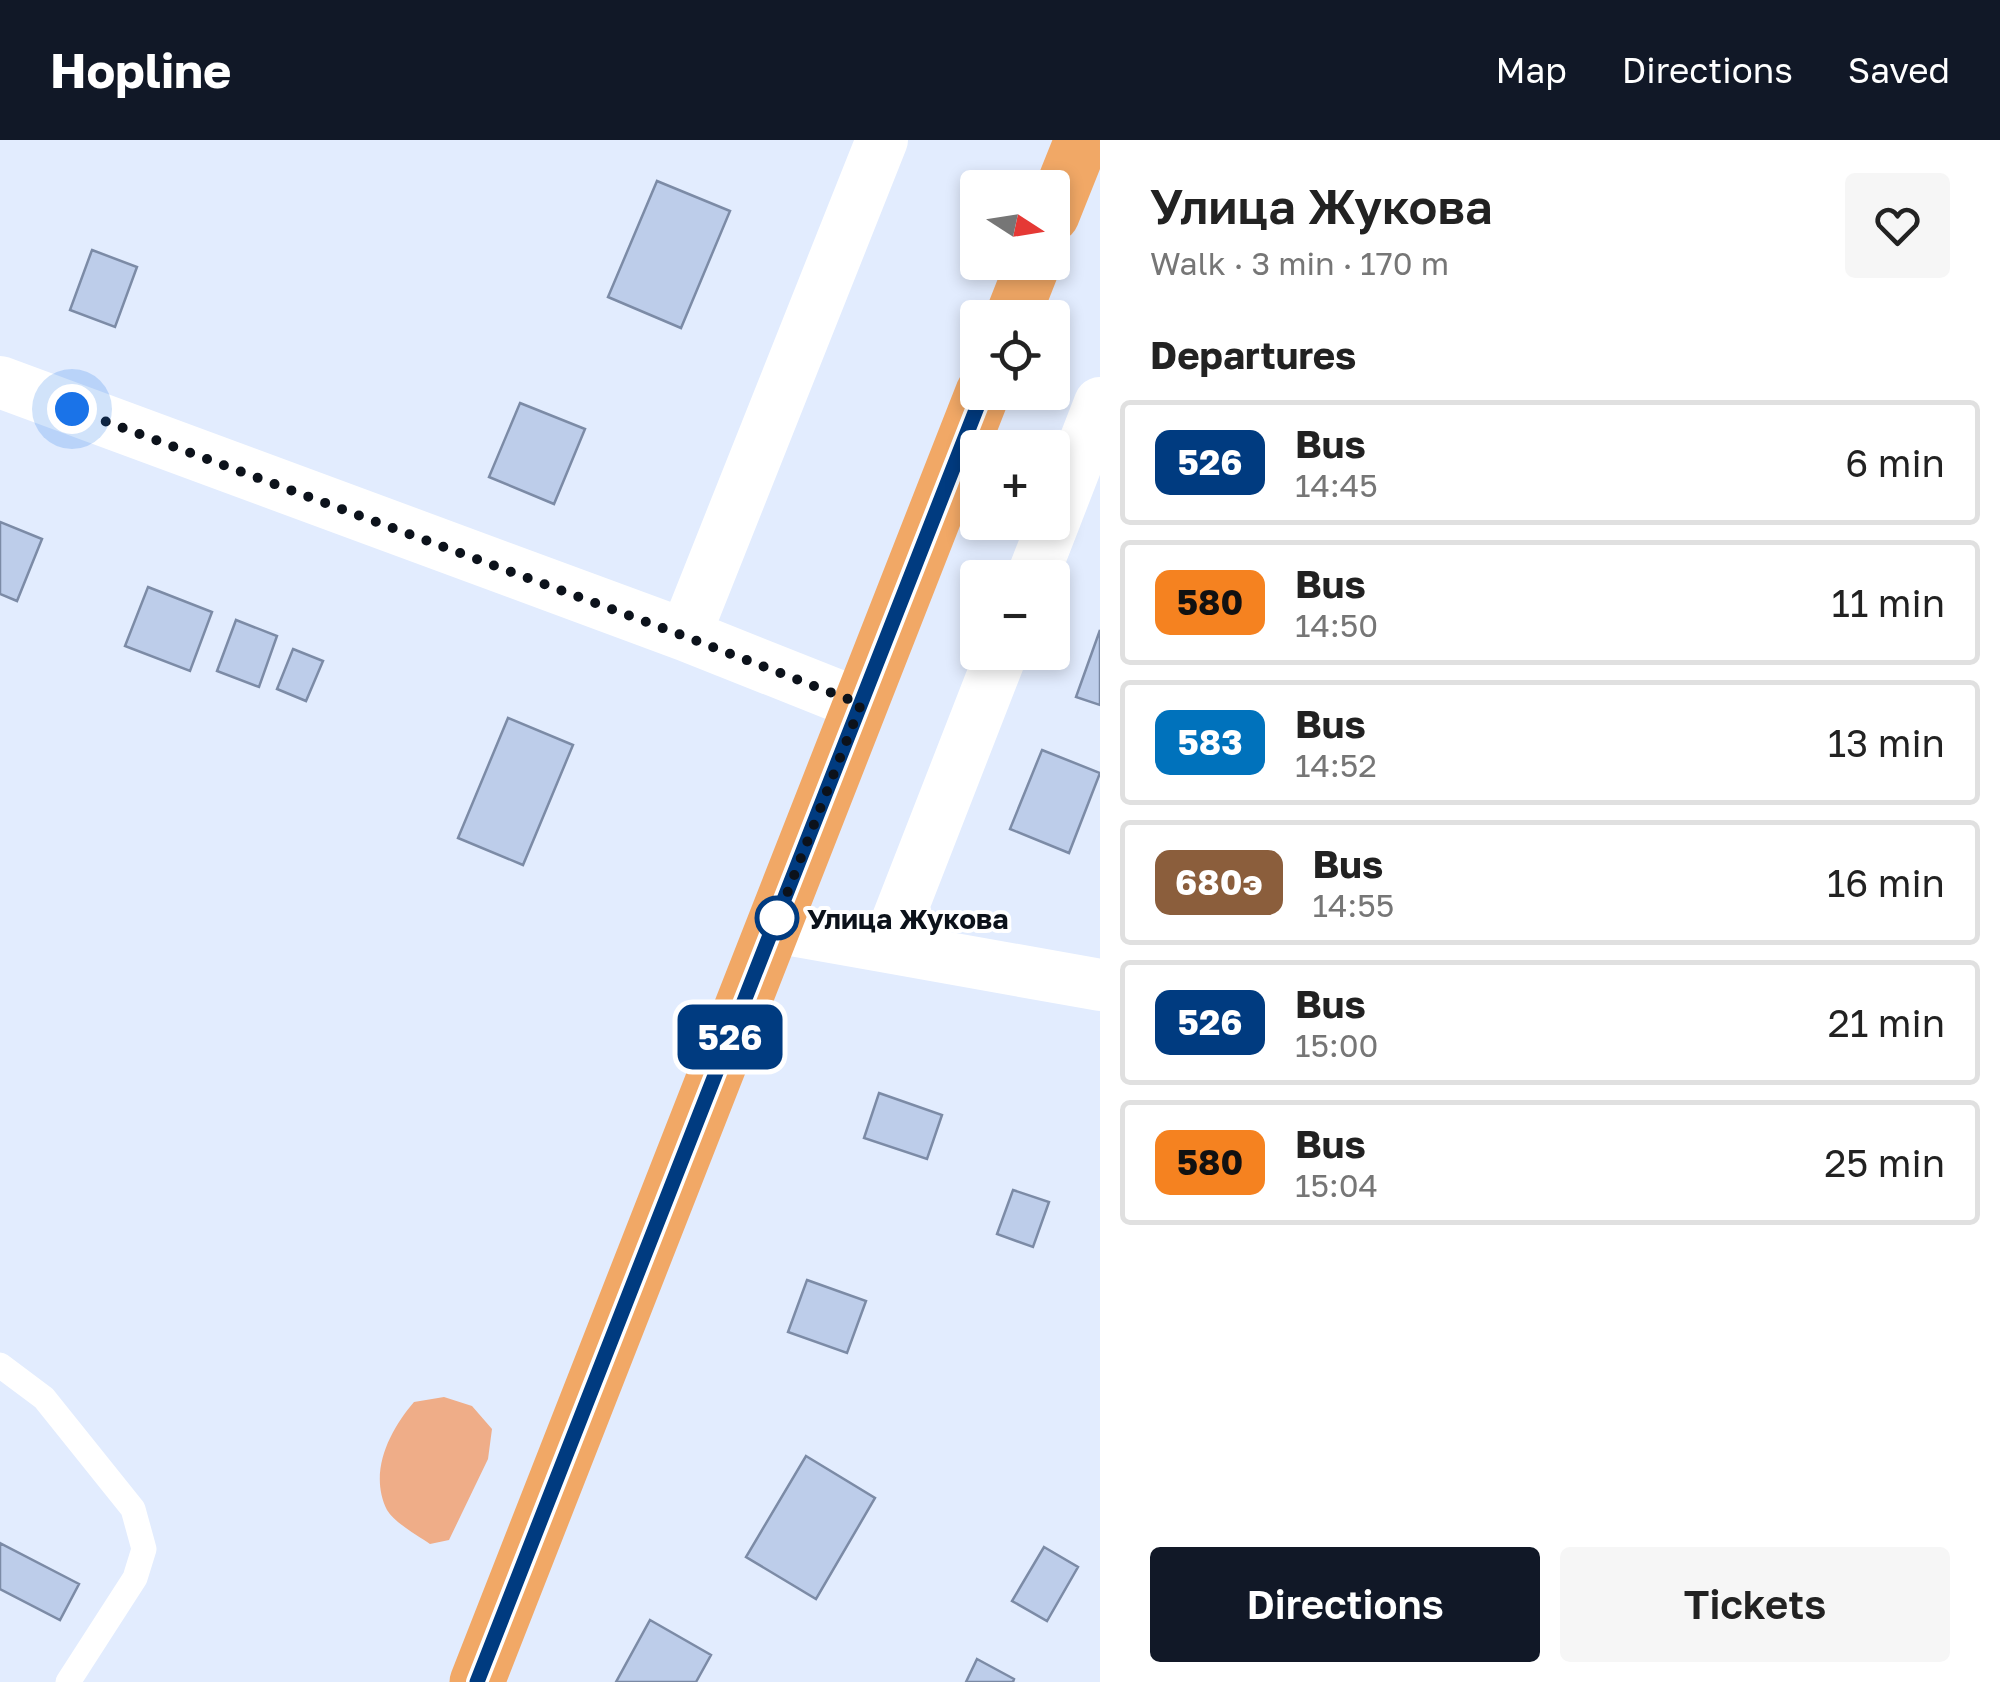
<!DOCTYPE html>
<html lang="en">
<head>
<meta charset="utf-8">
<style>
  body { margin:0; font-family:"Golos Text",sans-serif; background:#f6f6f6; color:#222; height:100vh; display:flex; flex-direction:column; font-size:38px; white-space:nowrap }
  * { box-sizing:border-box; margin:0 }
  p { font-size:32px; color:#767676 }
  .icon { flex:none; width:55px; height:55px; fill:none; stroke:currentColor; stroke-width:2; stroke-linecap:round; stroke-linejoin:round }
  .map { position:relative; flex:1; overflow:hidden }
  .panel { display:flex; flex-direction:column; background:#fff; width:900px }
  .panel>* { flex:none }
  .badge { padding:0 20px; border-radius:15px; font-size:35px; line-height:65px }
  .needle { width:65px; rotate:102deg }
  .fabs { position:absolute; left:960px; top:30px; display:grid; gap:20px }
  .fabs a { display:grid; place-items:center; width:110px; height:110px; border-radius:10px; background:#fff; box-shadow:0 5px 15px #0003; font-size:50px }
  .you { position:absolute; width:50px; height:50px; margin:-25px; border:8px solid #fff; border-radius:50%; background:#1a73e8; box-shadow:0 0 0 15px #1a73e833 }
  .map>.badge { position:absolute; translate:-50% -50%; box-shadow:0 0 0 5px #fff }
  h2 { padding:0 50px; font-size:38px; line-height:90px }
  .round { display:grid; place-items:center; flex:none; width:105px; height:105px; border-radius:10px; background:#f6f6f6 }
  .summary { display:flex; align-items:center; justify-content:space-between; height:170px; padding:0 50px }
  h1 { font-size:48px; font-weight:600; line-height:75px }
  .action { display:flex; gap:20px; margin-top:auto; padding:20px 50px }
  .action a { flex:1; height:115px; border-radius:10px; background:#111827; color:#fff; font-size:40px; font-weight:600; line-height:115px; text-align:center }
  .action a+a { background:#f6f6f6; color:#222 }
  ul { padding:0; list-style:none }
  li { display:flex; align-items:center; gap:30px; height:125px; margin:0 20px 15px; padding:0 30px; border:5px solid #e0e0e0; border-radius:10px }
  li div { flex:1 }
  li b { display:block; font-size:38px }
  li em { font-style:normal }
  li .badge { min-width:110px; font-weight:700; text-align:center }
  header { display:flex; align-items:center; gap:60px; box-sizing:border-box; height:140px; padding:0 50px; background:#111827; color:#fff }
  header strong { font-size:48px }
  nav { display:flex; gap:55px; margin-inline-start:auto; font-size:35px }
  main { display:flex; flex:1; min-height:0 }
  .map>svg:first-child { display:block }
  .green { fill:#efad88 }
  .building { fill:#bdcdea; stroke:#7c8ba6; stroke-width:2.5 }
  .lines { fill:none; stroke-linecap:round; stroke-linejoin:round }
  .lane { stroke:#fff; stroke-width:25 }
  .street { stroke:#fff; stroke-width:52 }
  .primary { stroke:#f1a866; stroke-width:55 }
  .line-casing { stroke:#fff; stroke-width:22 }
  .line { stroke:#003b80; stroke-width:15 }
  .walk { stroke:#0c121b; stroke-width:10; stroke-dasharray:0 18 }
  .stop-dot { fill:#fff; stroke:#003b80; stroke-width:5 }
  .labels { text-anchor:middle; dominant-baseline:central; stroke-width:8; stroke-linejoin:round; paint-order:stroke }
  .stop-label { font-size:28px; font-weight:bold; fill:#0c121b; stroke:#fff; text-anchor:start }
</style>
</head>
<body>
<header>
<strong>Hopline</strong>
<nav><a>Map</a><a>Directions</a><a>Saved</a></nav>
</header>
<main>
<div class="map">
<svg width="1100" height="1542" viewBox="0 0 1100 1542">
  <rect width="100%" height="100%" fill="#e2ecfe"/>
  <path class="green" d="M444 1257 472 1266 492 1289 488 1319 449 1400 430 1404C417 1395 395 1383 387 1370 368 1332 390 1290 414 1262Z"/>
  <path class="building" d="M657 41 730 71 681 188 608 157Z
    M92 110 137 127 115 187 70 170Z
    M520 263 585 289 554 364 489 337Z
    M0 382 42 399 17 461 0 454Z
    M148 447 212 472 190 531 125 506Z
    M236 480 277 496 259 547 217 531Z
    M1100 490V565L1076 557Z
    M293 509 323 521 306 561 277 549Z
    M508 578 573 605 523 725 458 698Z
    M1042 610 1100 633 1069 713 1010 689Z
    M879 953 942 975 927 1019 864 998Z
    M1013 1050 1049 1062 1033 1107 997 1094Z
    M807 1140 866 1161 847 1213 788 1192Z
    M806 1316 875 1358 816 1459 746 1417Z
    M0 1403 79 1444 60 1480 0 1449Z
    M1044 1407 1078 1427 1047 1481 1012 1461Z
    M650 1480 711 1515 696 1542H616Z
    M977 1519 1014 1539 1013 1542H966Z"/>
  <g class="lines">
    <path class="lane" d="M0 1225 44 1258 133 1369 144 1409 135 1438 68 1542"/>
    <path class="street" d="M0 242 685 495 861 565
      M1032 438 1100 263
      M685 495 882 0
      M774 787 887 807 1002 512
      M887 807 1100 845"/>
    <path class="primary" d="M1052 75 1082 0
      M1012 178 1034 122
      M477 1542 983 252"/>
  </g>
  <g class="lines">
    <defs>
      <path id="line" d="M477 1542 983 252"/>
    </defs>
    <use href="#line" class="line-casing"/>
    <use href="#line" class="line"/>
    <path class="walk" d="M72 269 684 496 861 564 774 787 777 778"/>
  </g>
  <circle class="stop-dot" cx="777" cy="778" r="20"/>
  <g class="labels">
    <g class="stop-label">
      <text x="807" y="778">Улица Жукова</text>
    </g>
  </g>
</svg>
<div class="fabs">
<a><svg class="needle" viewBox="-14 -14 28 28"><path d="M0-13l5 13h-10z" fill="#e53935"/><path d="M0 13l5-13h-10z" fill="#767676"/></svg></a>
<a><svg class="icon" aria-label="locate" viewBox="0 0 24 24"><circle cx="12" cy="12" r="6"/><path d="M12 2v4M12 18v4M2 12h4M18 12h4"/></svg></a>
<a>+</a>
<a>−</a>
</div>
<div class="you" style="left:72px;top:269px"></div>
<b class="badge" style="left:730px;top:897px;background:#003b80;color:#fff">526</b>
</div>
<section class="panel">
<div class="summary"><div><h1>Улица Жукова</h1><p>Walk · 3 min · 170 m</p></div><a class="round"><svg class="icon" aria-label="heart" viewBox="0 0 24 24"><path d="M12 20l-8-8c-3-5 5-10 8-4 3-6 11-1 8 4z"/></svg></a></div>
<h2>Departures</h2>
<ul>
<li><span class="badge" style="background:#003b80;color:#fff">526</span><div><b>Bus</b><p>14:45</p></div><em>6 min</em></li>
<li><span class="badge" style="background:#f58220;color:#111">580</span><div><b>Bus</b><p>14:50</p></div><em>11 min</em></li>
<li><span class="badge" style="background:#0072bc;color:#fff">583</span><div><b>Bus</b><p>14:52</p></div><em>13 min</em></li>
<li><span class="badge" style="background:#8b5e3c;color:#fff">680э</span><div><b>Bus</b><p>14:55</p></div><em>16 min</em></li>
<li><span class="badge" style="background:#003b80;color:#fff">526</span><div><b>Bus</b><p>15:00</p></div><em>21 min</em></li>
<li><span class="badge" style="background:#f58220;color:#111">580</span><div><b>Bus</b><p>15:04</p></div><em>25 min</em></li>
</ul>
<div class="action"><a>Directions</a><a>Tickets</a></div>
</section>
</main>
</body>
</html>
